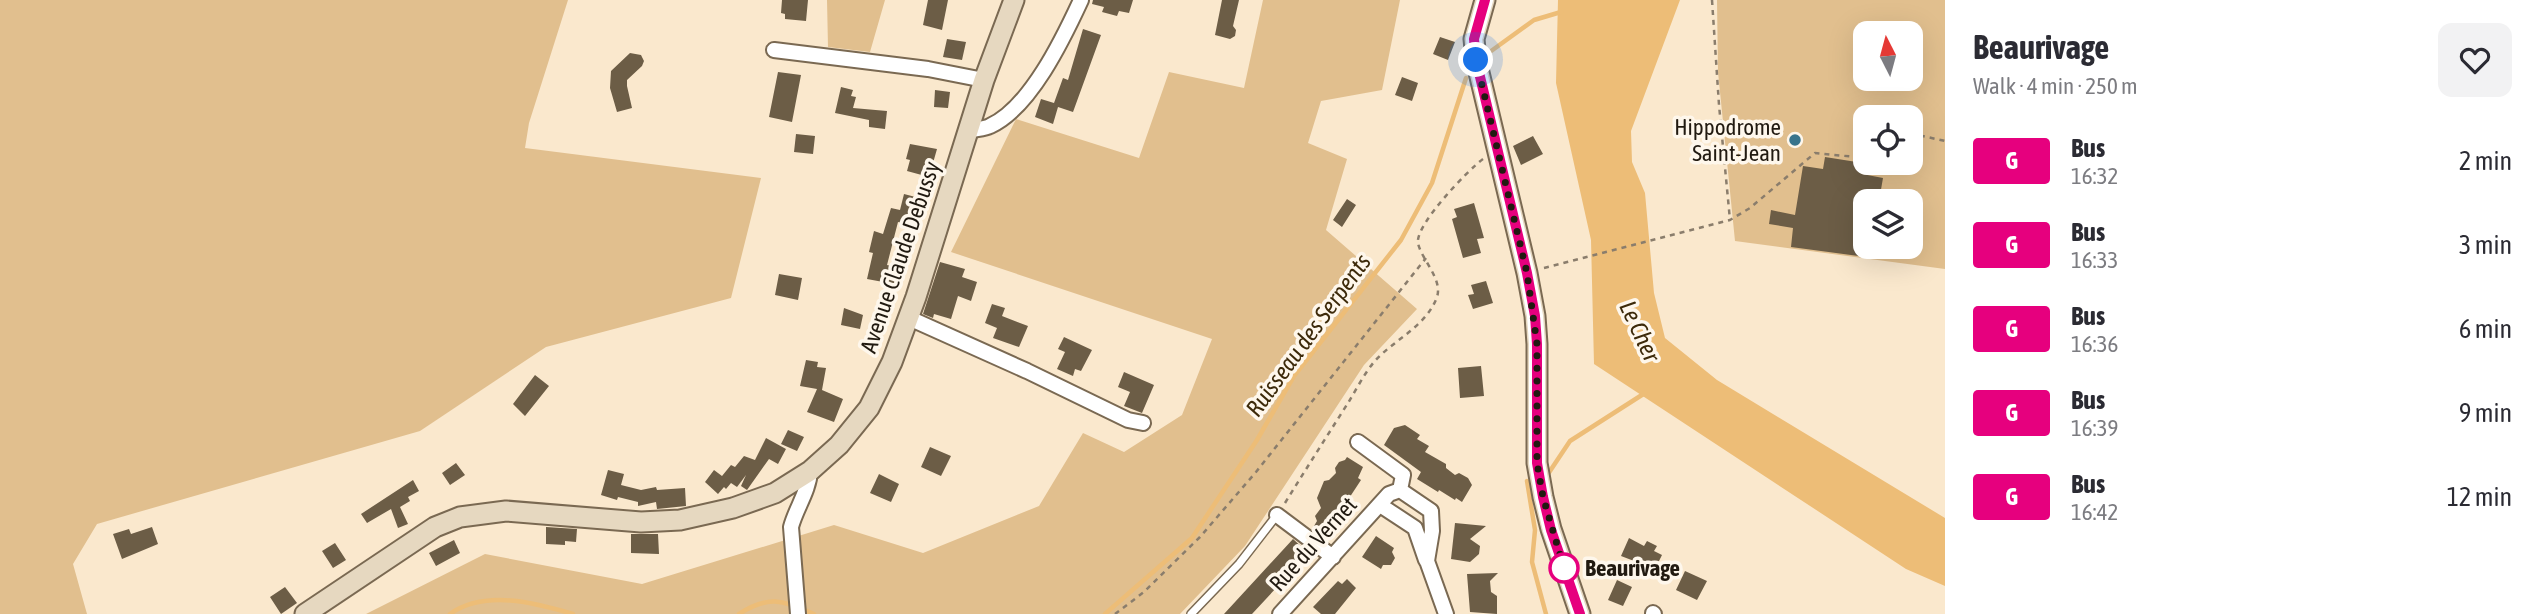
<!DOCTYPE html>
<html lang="en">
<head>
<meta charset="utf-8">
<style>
  body { margin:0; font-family:"Asap Condensed",sans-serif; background:#f2f2f3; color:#2b2b33; height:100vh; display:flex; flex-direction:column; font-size:26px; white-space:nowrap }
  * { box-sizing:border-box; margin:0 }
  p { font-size:23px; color:#7c7c81 }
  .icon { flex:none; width:38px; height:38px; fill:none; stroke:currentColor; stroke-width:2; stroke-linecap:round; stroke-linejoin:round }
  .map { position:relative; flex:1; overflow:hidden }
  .panel { display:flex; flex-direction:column; background:#fff; width:595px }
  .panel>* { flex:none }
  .badge { padding:0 14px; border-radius:5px; font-size:24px; line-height:46px }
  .needle { width:46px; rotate:354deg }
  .controls { position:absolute; left:1853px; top:21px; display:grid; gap:14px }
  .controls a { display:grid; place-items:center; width:70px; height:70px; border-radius:14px; background:#fff; box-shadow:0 7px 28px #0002; font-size:35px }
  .you { position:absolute; width:35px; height:35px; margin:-18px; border:5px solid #fff; border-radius:50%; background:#1a73e8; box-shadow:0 0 0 10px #1a73e833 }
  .map>.badge { position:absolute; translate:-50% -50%; box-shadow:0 0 0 4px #fff }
  .round { display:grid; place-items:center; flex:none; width:74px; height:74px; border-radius:14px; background:#f2f2f3 }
  .head { display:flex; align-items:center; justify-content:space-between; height:119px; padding:0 28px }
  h1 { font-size:33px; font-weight:700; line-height:52px }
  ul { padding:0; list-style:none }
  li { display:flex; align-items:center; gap:21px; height:84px; padding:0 28px }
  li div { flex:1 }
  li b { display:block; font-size:26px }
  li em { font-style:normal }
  li .badge { min-width:77px; font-weight:700; text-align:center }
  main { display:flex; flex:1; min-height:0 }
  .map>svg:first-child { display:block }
  .green { fill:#e1bf8e; fill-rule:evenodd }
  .water { fill:#edbd77 }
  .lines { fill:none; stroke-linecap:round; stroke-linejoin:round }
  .stream { stroke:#edbd77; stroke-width:4.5 }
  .building { fill:#6c5d46 }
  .lane-casing { stroke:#7a6952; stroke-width:10 }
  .street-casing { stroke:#7a6952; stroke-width:18 }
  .secondary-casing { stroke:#7a6952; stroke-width:23 }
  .path { stroke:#8a7d6c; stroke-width:2.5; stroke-dasharray:5 5; stroke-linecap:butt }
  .lane { stroke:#fff; stroke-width:7 }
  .street { stroke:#fff; stroke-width:14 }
  .secondary { stroke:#e6d8c0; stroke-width:19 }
  .line-casing { stroke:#fff; stroke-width:16 }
  .line { stroke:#e6007e; stroke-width:10 }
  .walk { stroke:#211a11; stroke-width:7; stroke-dasharray:0 12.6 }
  .poi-dot { fill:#38748c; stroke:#fef7ec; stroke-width:2.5 }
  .stop-dot { fill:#fff; stroke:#e6007e; stroke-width:3.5 }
  .labels { text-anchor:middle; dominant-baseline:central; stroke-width:7; stroke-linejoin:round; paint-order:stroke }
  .poi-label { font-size:23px; fill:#211a11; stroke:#fef7ec; text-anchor:end }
  .street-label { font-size:23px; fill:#211a11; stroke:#fef7ec }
  .stop-label { font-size:23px; font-weight:bold; fill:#211a11; stroke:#fef7ec; text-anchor:start }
  .water-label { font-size:24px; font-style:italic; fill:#3d2a0a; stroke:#fef7ec }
</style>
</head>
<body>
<main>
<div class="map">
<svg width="1945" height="614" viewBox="0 0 1945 614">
  <rect width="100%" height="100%" fill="#fae8cd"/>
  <path class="green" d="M0 0H568L529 123 525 148 761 178 731 298 546 347 420 431 97 524 73 564 87 614H0Z
    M827 0H885L870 52 828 47Z
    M1263 0H1400L1382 90 1321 101 1308 143 1347 159 1326 230 1417 309 1364 365 1245 546 1180 614H366L485 554 642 584 834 525 923 553 1039 506 1083 433 1124 452 1182 415 1212 339 951 252 1016 119 1139 158 1169 72 1244 88Z
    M1717 0H1945V269L1735 241 1718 72ZM1866 33H1911V79H1866ZM1866 117H1911V163H1866ZM1866 201H1911V247H1866Z"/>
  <path class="water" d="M1558 0H1680L1631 131 1632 162 1645 193 1654 293 1665 338 1717 380 1945 518V586L1906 569 1594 364 1591 240 1556 83Z"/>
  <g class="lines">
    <path class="stream" d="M1487 54 1534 20 1561 12
      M1548 474 1570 441 1645 393
      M1527 481 1535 530 1532 562 1546 614
      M450 614C485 589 536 603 573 614
      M739 614C770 594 783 601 814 614
      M1105 614 1192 538 1257 440 1294 376 1401 240 1432 183 1466 78"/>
  </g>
  <path class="building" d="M782 0H808L806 21 785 19V14L781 13Z
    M928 0H948L942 30 923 25Z
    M1093 0H1133L1129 13 1119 11 1117 16 1102 12 1104 7 1092 4Z
    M1222 0H1239L1233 26 1236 30 1235 36 1230 39 1215 35Z
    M1083 29 1101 35 1073 112 1058 107 1053 124 1035 117 1041 99 1054 103 1063 78 1068 80Z
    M1440 37 1455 42 1448 60 1433 54Z
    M947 39 966 42 962 60 943 57Z
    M630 53 641 55 644 61 642 66 627 80V86L632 108 617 112 610 88 611 71Z
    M778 72 801 75 792 122 769 117Z
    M1402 77 1418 83 1412 101 1395 95Z
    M841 87 853 90 851 96 856 97 853 108 887 111 885 129 869 127V120L835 113Z
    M935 90 950 92 948 108 934 107Z
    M796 134 815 136 813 154 794 152Z
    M1533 136 1543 154 1521 165 1513 146Z
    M910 144 937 149 929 177 907 171 910 160 906 159Z
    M1825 157 1863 163 1862 174 1883 178 1879 201H1866V257L1791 247 1793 228 1769 224 1771 210 1795 215 1803 166 1823 169Z
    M904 194 927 200 920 223 916 222 915 226 898 222 887 265 899 268 894 284 867 279 873 253 869 252 874 231 883 234 891 208 900 210Z
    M1347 199 1356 205 1342 227 1333 220Z
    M1474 203 1484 238 1477 239 1481 253 1463 258 1452 219 1457 217 1454 209Z
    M940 262 965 269 962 277 977 282 971 301 958 296 951 319 934 314 933 318 923 314Z
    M779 274 802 278 798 300 775 295Z
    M1486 281 1493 303 1473 309 1468 295 1474 294 1471 285Z
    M992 304 1005 308 1002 316 1028 326 1019 347 993 338 997 328 985 323Z
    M844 308 863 315 860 329 841 325Z
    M1064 337 1092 350 1081 371 1075 369 1073 376 1057 369 1065 352 1058 349Z
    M806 360 818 362 817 367 826 368 822 390 843 399 834 422 807 412 817 389 800 386Z
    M1481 366 1484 396 1460 398 1458 368Z
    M1124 372 1154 385 1142 413 1124 406 1130 392 1118 387Z
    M535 375 549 386 525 416 513 404Z
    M1405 425 1420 435 1417 439 1429 446 1425 452 1446 464V468L1455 475 1459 473 1468 478 1472 485 1462 502 1456 498 1455 500 1439 490 1438 492 1417 479 1421 472 1384 445 1394 428Z
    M788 430 804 437 797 451 781 444Z
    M766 438 786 449 778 464 769 459 747 490 741 486 746 475 737 487 731 483 726 489 724 487 718 494 705 482 714 470 722 476 731 465 735 467 744 456 755 460Z
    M930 447 951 456 941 476 921 467Z
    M1347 457 1363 467 1358 478 1361 480 1340 512 1344 514 1331 536 1314 526 1317 521 1315 516 1321 508 1317 498 1324 481 1329 480 1336 473 1335 468 1339 462 1345 460Z
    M456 463 465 475 450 485 442 473Z
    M608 470 624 474 621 485 641 490 656 487 657 490 685 488 686 506 657 509 656 502 638 506V502L618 497 617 500 601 495Z
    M879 474 899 484 891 502 870 493Z
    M413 480 419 491 408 497 410 501 400 507 408 524 398 528 391 509 367 523 361 514Z
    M1455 523 1486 526 1470 539 1480 546 1479 554 1470 562 1451 559Z
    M152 527 158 544 122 559 113 534 129 529 131 534Z
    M546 527 577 529 576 542 565 541V545L546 544Z
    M631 534H658L659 554 631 553Z
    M1376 536 1394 548 1392 552 1395 558 1391 565H1383L1381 569 1362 557Z
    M1629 538 1644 546 1647 541 1657 546 1654 551 1662 555 1655 569 1621 556Z
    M1293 539 1304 549 1300 554 1304 558 1252 614H1224Z
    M454 540 460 553 436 566 429 553Z
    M335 543 346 560 333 568 322 551Z
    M1685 571 1707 581 1697 600 1676 590Z
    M1498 573 1490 581 1491 592 1497 596V614L1470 612 1467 574Z
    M1347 579 1356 588 1335 614H1321L1313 607 1338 581 1342 584Z
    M1617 580 1632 587 1623 606 1608 600Z
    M285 587 297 603 281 614 270 597Z"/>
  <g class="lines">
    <defs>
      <path id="lane" d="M1191 614 1239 564 1277 515"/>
      <path id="street" d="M774 50 928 69 984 80
        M969 131C975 129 984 129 990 126 1030 108 1063 39 1081 0
        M909 318 1027 371 1128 420 1143 423
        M1358 442 1403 475 1400 490 1431 511 1432 531 1427 561 1446 614
        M1380 505 1415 528 1426 560
        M1277 515 1333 557
        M1653 613 1654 614
        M798 614 791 527C796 508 809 491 810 471
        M1280 614 1389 494 1400 490"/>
      <path id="secondary" d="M1485 0 1474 39 1476 60 1527 273 1535 316 1537 344V463L1543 497 1551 529 1580 614
        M305 614 435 527 460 517 506 511 641 522 680 520 733 508 775 493 810 471 839 445 869 408 892 362 916 297 984 80 1014 0"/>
    </defs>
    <use href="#lane" class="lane-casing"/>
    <use href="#street" class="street-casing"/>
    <use href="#secondary" class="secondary-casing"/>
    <path class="path" d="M1712 0 1719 105 1730 220
      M1911 132 1918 135
      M1911 139 1918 135 1945 141
      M1544 268 1730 220 1750 208 1815 153 1866 158
      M1285 503C1306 469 1327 436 1348 403 1356 390 1364 374 1374 362 1393 340 1426 327 1437 297 1443 279 1421 259 1418 243 1415 225 1468 170 1483 159
      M1115 614 1144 592 1200 537 1256 472 1426 258"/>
    <use href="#lane" class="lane"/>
    <use href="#street" class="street"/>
    <use href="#secondary" class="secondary"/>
  </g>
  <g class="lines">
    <defs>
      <path id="line" d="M1485 0 1474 39 1476 60 1527 273 1535 316 1537 344V463L1543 497 1551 530 1580 614"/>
    </defs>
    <use href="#line" class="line-casing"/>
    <use href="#line" class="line"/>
    <path class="walk" d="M1476 60 1527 273 1537 344V463L1543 497 1564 568"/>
  </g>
  <circle class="poi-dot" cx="1795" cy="140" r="7"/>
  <circle class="stop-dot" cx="1564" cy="568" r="14"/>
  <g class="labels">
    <g class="poi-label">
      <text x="1781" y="127">Hippodrome<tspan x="1781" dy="26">Saint-Jean</tspan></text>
    </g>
    <g class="street-label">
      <text transform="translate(900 257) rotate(-71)">Avenue Claude Debussy</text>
      <text transform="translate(1313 544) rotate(-48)">Rue du Vernet</text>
    </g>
    <g class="stop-label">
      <text x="1585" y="568">Beaurivage</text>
    </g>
    <g class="water-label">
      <text transform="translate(1640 331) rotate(65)">Le Cher</text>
      <text transform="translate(1308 335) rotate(-54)">Ruisseau des Serpents</text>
    </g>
  </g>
</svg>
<div class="controls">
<a><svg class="needle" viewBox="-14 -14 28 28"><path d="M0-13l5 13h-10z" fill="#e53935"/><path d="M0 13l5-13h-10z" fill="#7c7c81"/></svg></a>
<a><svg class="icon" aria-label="locate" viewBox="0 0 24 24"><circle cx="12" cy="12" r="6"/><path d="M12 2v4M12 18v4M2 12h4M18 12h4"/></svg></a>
<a><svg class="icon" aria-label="layers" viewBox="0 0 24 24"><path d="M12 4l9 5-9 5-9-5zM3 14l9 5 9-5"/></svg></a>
</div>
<div class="you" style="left:1476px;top:60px"></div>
</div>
<section class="panel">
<div class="head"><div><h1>Beaurivage</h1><p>Walk · 4 min · 250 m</p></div><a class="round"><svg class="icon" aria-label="heart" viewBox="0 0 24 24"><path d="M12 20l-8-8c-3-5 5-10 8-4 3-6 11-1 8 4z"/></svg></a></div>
<ul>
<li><span class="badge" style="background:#e6007e;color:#fff">G</span><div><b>Bus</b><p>16:32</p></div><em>2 min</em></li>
<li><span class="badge" style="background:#e6007e;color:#fff">G</span><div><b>Bus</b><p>16:33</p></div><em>3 min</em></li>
<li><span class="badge" style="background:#e6007e;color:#fff">G</span><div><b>Bus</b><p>16:36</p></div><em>6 min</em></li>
<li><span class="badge" style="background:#e6007e;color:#fff">G</span><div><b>Bus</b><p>16:39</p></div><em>9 min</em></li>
<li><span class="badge" style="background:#e6007e;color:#fff">G</span><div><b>Bus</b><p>16:42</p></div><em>12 min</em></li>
</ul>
</section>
</main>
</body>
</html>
